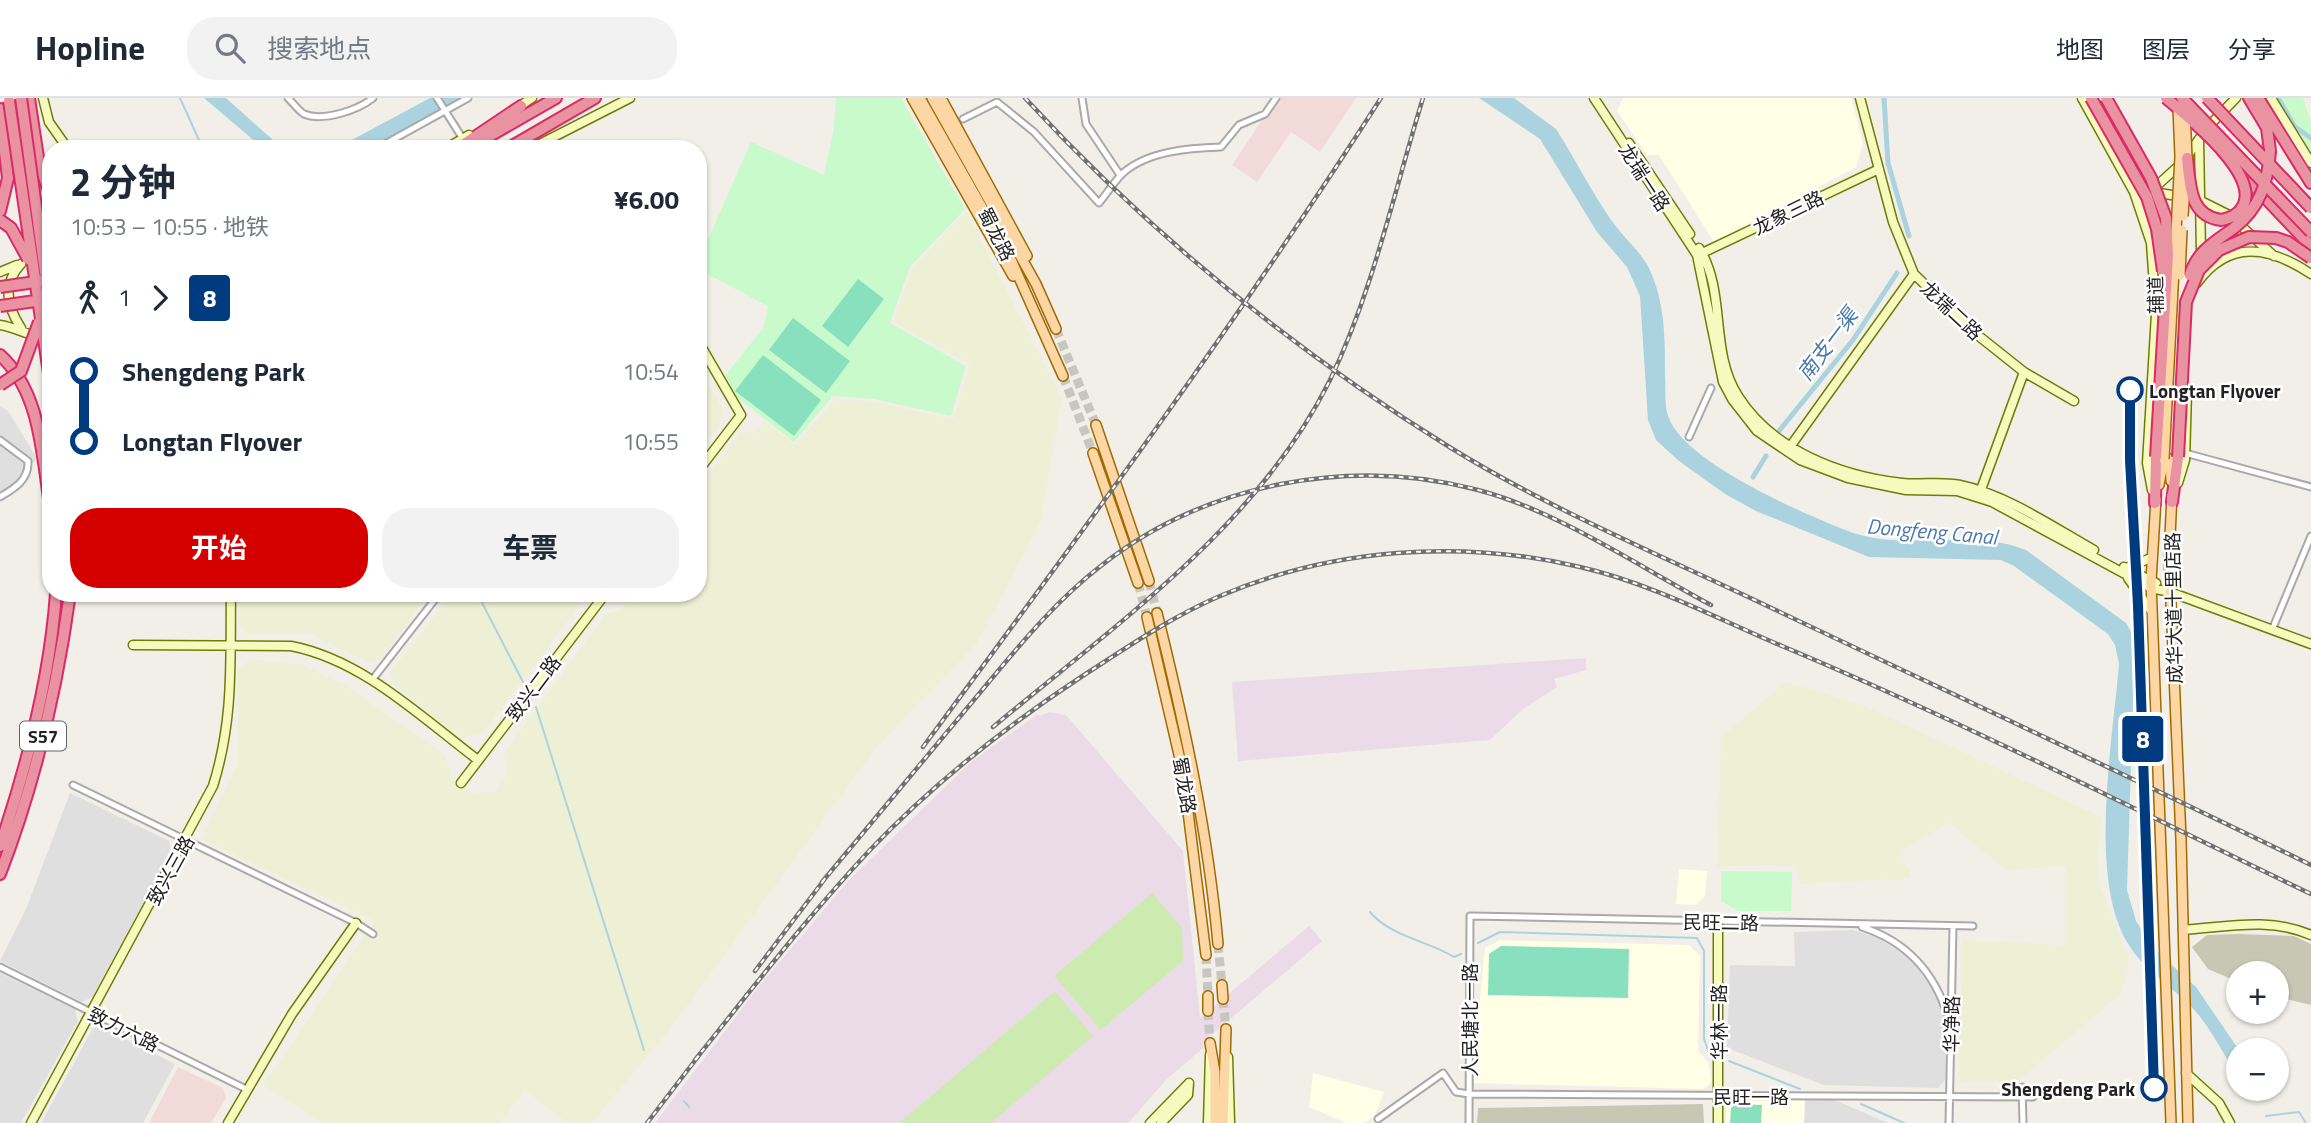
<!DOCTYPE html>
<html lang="zh">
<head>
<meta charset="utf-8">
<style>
  body { margin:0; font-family:"Titillium Web","Noto Sans SC",sans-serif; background:#f2f2f3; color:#1f2937; height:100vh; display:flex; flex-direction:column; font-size:26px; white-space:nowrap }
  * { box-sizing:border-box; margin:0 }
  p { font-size:23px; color:#747a83 }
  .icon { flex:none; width:38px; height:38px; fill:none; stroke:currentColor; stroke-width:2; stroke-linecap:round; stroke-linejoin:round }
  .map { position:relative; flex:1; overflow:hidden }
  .drawer { position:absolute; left:42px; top:42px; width:665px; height:462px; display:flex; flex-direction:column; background:#fff; border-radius:28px; box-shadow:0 2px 5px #0004 }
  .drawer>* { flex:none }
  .badge { padding:0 14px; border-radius:5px; font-size:24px; line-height:46px }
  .controls { position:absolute; left:2226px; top:863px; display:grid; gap:14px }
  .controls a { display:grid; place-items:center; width:63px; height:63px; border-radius:50%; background:#fff; box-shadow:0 2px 5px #0004; font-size:35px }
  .map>.badge { position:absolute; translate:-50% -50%; box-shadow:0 0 0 4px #fff }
  .legs { display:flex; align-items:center; gap:10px; height:77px; padding:0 28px; font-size:23px }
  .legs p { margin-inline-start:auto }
  .overview { display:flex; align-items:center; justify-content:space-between; height:119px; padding:0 28px }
  h1 { font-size:38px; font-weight:700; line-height:52px }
  .primary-button { display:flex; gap:14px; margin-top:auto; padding:14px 28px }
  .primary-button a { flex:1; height:80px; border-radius:28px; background:#d40000; color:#fff; font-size:28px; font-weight:700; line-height:80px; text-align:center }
  .primary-button a+a { background:#f2f2f3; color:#1f2937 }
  ul { padding:0 28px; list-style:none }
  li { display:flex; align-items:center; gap:24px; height:70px; font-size:26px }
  li i { display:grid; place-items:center; width:10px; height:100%; margin:0 9px; background:currentColor }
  li i::after { content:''; width:18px; height:18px; margin:-9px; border:5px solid; border-radius:50%; background:#fff }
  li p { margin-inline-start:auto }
  li:first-child i { background:linear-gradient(#0000 50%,currentColor 0) }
  li:last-child i { background:linear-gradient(currentColor 50%,#0000 0) }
  header { display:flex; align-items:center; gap:42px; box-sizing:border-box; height:98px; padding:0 35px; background:#fff; border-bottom:2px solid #e0e1e3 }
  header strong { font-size:33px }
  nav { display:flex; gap:38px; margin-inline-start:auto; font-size:24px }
  .search { width:490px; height:63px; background:#f2f2f3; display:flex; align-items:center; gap:18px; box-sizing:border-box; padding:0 24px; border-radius:28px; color:#747a83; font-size:26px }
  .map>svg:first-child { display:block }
  .residential { fill:#e0dfdf }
  .commercial { fill:#f2dad9 }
  .industrial { fill:#ebdbe8 }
  .education { fill:#ffffe5 }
  .construction { fill:#c7c7b4 }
  .farmland { fill:#eef0d5 }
  .grass { fill:#cdebb0 }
  .park { fill:#c8facc }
  .pitch { fill:#88e0be }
  .water { fill:#aad3df }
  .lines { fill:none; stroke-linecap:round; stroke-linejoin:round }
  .stream { stroke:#aad3df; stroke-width:2 }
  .canal { stroke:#aad3df; stroke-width:5 }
  .primary-tunnel { stroke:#c8c6c1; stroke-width:9; stroke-dasharray:9 4.5; stroke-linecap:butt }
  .street-casing { stroke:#a9a9a9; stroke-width:9 }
  .secondary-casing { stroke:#707d05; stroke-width:11 }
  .primary-casing { stroke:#a06b00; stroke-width:12 }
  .highway-casing { stroke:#dc2a67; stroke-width:14 }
  .street { stroke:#fff; stroke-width:5 }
  .secondary { stroke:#f7fabf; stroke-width:8 }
  .primary { stroke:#fcd6a4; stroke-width:9 }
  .highway { stroke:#e892a2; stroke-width:10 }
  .rail-casing { stroke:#707070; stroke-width:4.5 }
  .rail { stroke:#fff; stroke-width:2; stroke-dasharray:5; stroke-linecap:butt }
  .primary-bridge-casing { stroke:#a06b00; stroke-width:12; stroke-linecap:butt }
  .highway-bridge-casing { stroke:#dc2a67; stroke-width:14; stroke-linecap:butt }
  .primary-bridge { stroke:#fcd6a4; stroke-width:9 }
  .highway-bridge { stroke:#e892a2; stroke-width:10 }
  .line-1-casing { stroke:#fff; stroke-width:16 }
  .line-1 { stroke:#003b80; stroke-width:10 }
  .stop-1-dot { fill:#fff; stroke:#003b80; stroke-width:3.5 }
  .labels { text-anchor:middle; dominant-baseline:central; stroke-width:5; stroke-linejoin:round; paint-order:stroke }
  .shield { fill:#fff; stroke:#646464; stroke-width:2 }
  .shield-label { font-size:18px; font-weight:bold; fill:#222 }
  .street-label { font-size:19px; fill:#222; stroke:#fff }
  .stop-label { font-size:19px; font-weight:bold; fill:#222; stroke:#fff; text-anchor:start }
  .water-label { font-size:21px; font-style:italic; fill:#4a7aab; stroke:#fff }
</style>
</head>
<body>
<header>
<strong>Hopline</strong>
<div class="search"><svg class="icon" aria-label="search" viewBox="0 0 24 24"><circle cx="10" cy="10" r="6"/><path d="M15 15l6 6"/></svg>搜索地点</div>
<nav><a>地图</a><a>图层</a><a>分享</a></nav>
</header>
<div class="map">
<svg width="2311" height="1025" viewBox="0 0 2311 1025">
  <rect width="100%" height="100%" fill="#f2efe9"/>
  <path class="residential" d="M0 308 8 313 37 360 13 387 0 394Z
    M70 695 169 743 171 754 92 899 82 904 0 863 26 811Z
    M1853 832 1876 839 1902 855 1916 868 1937 897 1946 926 1945 982 1938 990 1824 987 1727 950 1730 867 1795 868 1794 834Z
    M0 875 75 911 78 923 21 1025H0Z
    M101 929 175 966 143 1025H41L93 930Z
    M1830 1000 1888 1025H1804L1805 1002Z"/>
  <path class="commercial" d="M1277 0H1356L1320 54 1291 34 1257 84 1232 67Z
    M178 969 223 990 226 1000 211 1025H149Z"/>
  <path class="industrial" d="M1586 560V572L1554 581 1557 589 1523 611 1490 642 1238 663 1232 584Z
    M1049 614 1066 617 1183 753 1200 920 1309 828 1322 843 1203 944V950L1167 981 1128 1025H655L760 887 849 782 971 664 1038 616 1040 618Z"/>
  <path class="education" d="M1623 0H1851L1863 45 1856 69 1714 144 1659 57H1647L1617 13Z
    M1679 771 1707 773 1705 798 1696 807 1676 806Z
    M1500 842 1689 847 1700 858 1698 953 1709 965 1711 985 1703 991 1472 985 1485 850Z
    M1313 975 1384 994 1374 1019 1365 1025H1347L1309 1009Z
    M1734 1001 1805 1002 1804 1025H1726V1008Z"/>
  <path class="construction" d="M2239 836 2294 838 2311 846V907L2277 899V875H2238V884L2208 871 2192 849 2207 837Z
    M1703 1006 1704 1025H1477L1478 1010Z"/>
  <path class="farmland" d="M966 113 1062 300 1040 425 977 545 876 650 673 927 592 1025H567L525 992 500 1025H322L263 987 375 823 201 741 238 666V571L251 561 303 567 345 587 446 658 451 682 475 696 493 695 508 675 505 653 606 516 622 511 634 495H698V390L740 335H756L764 323 795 347 834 302 880 305 953 321 970 266 893 224 912 170Z
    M698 265 722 310 720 327 698 356Z
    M240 495H430L382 560 368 565 310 536H248L238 525Z
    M453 495H589L483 635 461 640 394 587 390 574Z
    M1786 584 1863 607 2101 719 2097 781 2129 859 2122 895 2018 983 1959 984 1962 842 2065 847 2066 768 2006 772 1949 725 1900 753 1912 780 1800 786 1797 767 1717 769 1721 639Z"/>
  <path class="grass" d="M1152 795 1182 830 1183 863 1101 932 1054 878Z
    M1055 893 1093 938 991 1025H899Z"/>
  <path class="park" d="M836 0H901L965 111 910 169 890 225 966 268 951 318 874 301 833 298 794 344 734 297 726 277 764 229 768 208 698 171V164L751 44 824 77 834 30Z
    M2278 0H2303L2311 25V54Z
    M1721 773 1792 774 1791 813H1738L1721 803Z"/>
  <path class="pitch" d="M858 181 884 201 848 249 822 228Z
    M793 220 850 263 826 295 769 252Z
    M763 257 821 302 794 338 735 293Z
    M1501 848 1629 851 1628 900 1488 897 1489 856Z
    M1736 1006 1762 1007 1761 1025H1730L1731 1010Z"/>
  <path class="water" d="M204 0H226L274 43 286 51H264Z
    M430 0H462L371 51H335Z
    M1479 0H1514L1556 31C1576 62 1596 103 1618 131 1630 146 1645 158 1652 177 1665 209 1665 242 1665 276 1666 289 1664 305 1668 318 1683 364 1804 416 1848 433 1905 455 1969 429 2026 452L2126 525 2135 541 2127 792 2136 823 2153 850 2196 889 2239 952 2238 978C2224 958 2213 934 2197 915 2175 889 2145 875 2127 844 2088 778 2113 642 2119 566L2115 547 2108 536 2014 468 2001 462 1869 459 1756 413 1725 396 1679 363 1656 342 1648 322 1640 198 1627 169 1597 134 1540 41Z"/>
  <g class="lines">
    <path class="stream" d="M180 0 203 51
      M477 495 523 584
      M536 609 644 952
      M1370 814C1391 839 1429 843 1454 859L1461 856
      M1478 845 1500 834 1697 840 1704 853V941L1709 955
      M1729 963 1800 991
      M684 1003 689 1009
      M1861 1006 1904 1025
      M2266 1018 2299 1014 2306 1025"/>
    <path class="canal" d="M1884 0 1888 65 1909 138
      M2278 0 2295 29 2311 40
      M1779 333 1853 242 1897 175
      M1753 379 1766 358"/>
    <path class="primary-tunnel" d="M1056 231 1096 327
      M1063 278 1093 355
      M1149 483 1157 515
      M1138 485 1147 519
      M1218 846 1222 887
      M1206 857 1208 898
      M1223 901 1226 931
      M1208 913 1210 945"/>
    <defs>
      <path id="street" d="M288 0C292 4 299 13 304 16 323 24 358 12 373 0
        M437 0 463 41
        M1082 0 1086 26 1120 77
        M963 21 997 4 1034 34 1099 105C1105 98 1117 80 1123 75 1148 53 1189 50 1221 49L1239 27 1265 16 1276 0
        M376 51 468 0
        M1689 339 1711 290
        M0 342 28 363C29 382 15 390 0 399
        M2185 355 2311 389
        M2272 532 2311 438
        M372 582 440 495
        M73 687 356 825 373 836
        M1862 829C1908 844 1936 876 1949 922
        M0 869 248 992
        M2022 989 2023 1025
        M1378 1021 1443 975 1456 994 1469 996 2033 999
        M1469 1025 1470 818 1973 828
        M1949 1025 1953 828"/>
      <path id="secondary" d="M43 0 49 24 68 51
        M1594 0 1697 157 1723 284 1732 301 1757 333 1800 362 1848 380 1906 392 1957 393 1992 404 2151 490 2170 494 2311 546
        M1860 0 1893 124 1914 176 1975 235 2024 274 2074 303
        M2082 0 2134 94 2151 145 2156 216 2147 365 2152 392
        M2271 0 2311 65
        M517 10 532 0
        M2206 31 2236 0
        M2199 41 2201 156
        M1629 45 1690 136
        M445 51 469 37
        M530 51 630 0
        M2151 93 2184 63 2199 41
        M2154 94 2183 99
        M2199 102 2229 117 2274 158
        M1699 150C1727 194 1709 253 1738 298 1772 352 1840 378 1902 385 1921 387 1941 383 1960 387 2007 397 2053 429 2094 452
        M1698 157 1879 71
        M21 166C2 186 7 209 21 230
        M0 174 17 167
        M2197 185C2229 141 2269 148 2311 176
        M0 227C19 230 32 241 51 238
        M698 243 741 317 698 373
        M1787 353 1914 176
        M2178 385 2185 362 2187 294
        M1979 397 2024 274
        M2124 469 2156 485
        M2126 470 2151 460
        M2128 480 2152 514
        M133 547 291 548C363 562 421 619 478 662
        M461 685 606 495
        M2183 832C2227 829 2270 819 2311 837
        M1228 959 1230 1025
        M2186 975 2219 1005 2230 1025
        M31 1025 213 688C234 621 230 564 231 495
        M228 1025 292 916 356 825
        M1150 1025 1189 985
        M1161 1025 1188 997 1189 985
        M1208 1025 1210 957
        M1718 1025V824"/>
      <path id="primary" d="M912 0 1013 178
        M920 0 1009 157 1063 278
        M932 0 1036 186 1056 231
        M941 0 1027 158
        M1096 327 1149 483
        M1093 355 1138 485
        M2170 361 2171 383
        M2159 387 2164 361
        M2172 397 2169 458 2181 741 2188 1025
        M2156 401 2151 483 2171 1025
        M1157 515C1184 624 1208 734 1218 846
        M1147 519 1183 674 1206 857
        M1222 887 1223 901
        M1208 898V913
        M1210 945 1215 974V1025
        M1223 1025 1226 931"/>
      <path id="highway" d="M29 0 39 66 51 98
        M2249 0 2267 30 2270 53
        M2258 0 2311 85
        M0 11 8 80 0 113
        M457 51 521 8
        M467 51 556 0
        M507 51 595 0
        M530 51H531
        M2239 72 2311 148
        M0 257C42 295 42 361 51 413
        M2172 404 2178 359
        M2155 405 2156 359
        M0 748C27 668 50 580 56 495
        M0 776C35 685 57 592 70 495"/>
    </defs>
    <use href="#street" class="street-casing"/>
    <use href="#secondary" class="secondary-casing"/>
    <use href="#primary" class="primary-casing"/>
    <use href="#highway" class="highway-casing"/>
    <use href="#street" class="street"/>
    <use href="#secondary" class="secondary"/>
    <use href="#primary" class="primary"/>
    <use href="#highway" class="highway"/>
    <defs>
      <path id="rail" d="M1025 0C1151 137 1293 252 1451 350 1550 411 1658 456 1763 506 1946 593 2129 678 2311 767
        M993 629C1116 526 1257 429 1330 282 1373 193 1394 94 1423 0
        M923 649C1081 436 1238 223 1381 0
        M822 784C871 726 919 667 968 609 1010 559 1050 507 1102 467 1206 385 1351 358 1478 392 1558 413 1638 468 1711 507
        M755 873 827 778
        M695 962C752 891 808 818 870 752 933 686 1005 629 1081 579 1126 550 1171 519 1220 498 1332 450 1461 441 1580 469 1650 485 1716 520 1782 548 1961 623 2136 712 2311 796
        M647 1025 700 956"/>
    </defs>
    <use href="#rail" class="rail-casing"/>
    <use href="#rail" class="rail"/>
    <defs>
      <path id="primary-bridge" d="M2183 118 2187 60 2185 13
        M2180 177 2182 132
        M2164 361 2180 58 2178 9"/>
      <path id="highway-bridge" d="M21 0 51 217
        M2091 0 2147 99 2157 131 2163 173
        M2106 0 2151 80 2166 120 2168 157 2156 359
        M2166 0C2189 20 2260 76 2243 108 2238 117 2231 120 2221 122 2189 118 2190 86 2187 60
        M2182 0 2311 134
        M2207 0 2311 110
        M9 3 51 289
        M0 122 11 130 28 161
        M46 159 51 134
        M2190 177C2197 153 2216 143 2234 130 2260 110 2268 84 2270 53
        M0 189 42 183
        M0 208 42 202
        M0 287 21 273 39 224
        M2178 359 2186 204 2199 172 2219 152 2249 139 2276 140 2288 144 2311 160"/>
    </defs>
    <use href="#primary-bridge" class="primary-bridge-casing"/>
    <use href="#highway-bridge" class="highway-bridge-casing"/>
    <use href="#primary-bridge" class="primary-bridge"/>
    <use href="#highway-bridge" class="highway-bridge"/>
  </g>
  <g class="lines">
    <defs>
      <path id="line-1" d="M2130 292V362L2138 507 2154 990"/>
    </defs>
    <use href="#line-1" class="line-1-casing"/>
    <use href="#line-1" class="line-1"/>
  </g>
  <g class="stop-1-dot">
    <circle cx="2130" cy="292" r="12"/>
    <circle cx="2154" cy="990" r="12"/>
  </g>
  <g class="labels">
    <rect class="shield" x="20" y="623.5" width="46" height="29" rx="5"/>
    <g class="shield-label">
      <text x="43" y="638">S57</text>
    </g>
    <g class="street-label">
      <text transform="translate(1645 79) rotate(57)">龙瑞一路</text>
      <text transform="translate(1788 114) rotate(-26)">龙象三路</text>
      <text transform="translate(997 136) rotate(63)">蜀龙路</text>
      <text transform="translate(2155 197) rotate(-91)">辅道</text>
      <text transform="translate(1952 212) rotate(43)">龙瑞二路</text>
      <text transform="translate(2173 510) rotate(-91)">成华大道十里店路</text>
      <text transform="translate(533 590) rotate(-53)">致兴二路</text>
      <text transform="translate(1185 687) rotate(80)">蜀龙路</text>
      <text transform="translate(170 772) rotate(-61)">致兴三路</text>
      <text transform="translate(1721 824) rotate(1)">民旺二路</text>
      <text transform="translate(1469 922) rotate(-90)">人民塘北一路</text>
      <text transform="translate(1718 924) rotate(-90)">华林一路</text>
      <text transform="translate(1951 926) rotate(-89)">华净路</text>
      <text transform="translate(124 931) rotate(26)">致力六路</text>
      <text x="1751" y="998">民旺一路</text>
    </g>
    <g class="stop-label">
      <text x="2149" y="292">Longtan Flyover</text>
      <text x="2135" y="990" text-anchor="end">Shengdeng Park</text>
    </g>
    <g class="water-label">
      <text transform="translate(1827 246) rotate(-53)">南支一渠</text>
      <text transform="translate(1932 433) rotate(5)">Dongfeng Canal</text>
    </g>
  </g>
</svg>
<div class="controls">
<a>+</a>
<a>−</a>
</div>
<b class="badge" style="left:2143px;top:641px;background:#003b80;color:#fff">8</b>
<section class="drawer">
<div class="overview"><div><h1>2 分钟</h1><p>10:53 – 10:55 · 地铁</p></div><b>¥6.00</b></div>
<div class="legs"><svg class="icon" aria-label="walk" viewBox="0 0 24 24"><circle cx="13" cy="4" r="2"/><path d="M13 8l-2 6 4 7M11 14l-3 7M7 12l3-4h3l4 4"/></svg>1<svg class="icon" aria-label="forward" viewBox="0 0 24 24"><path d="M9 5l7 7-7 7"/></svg><b class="badge" style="background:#003b80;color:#fff">8</b></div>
<ul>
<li><i style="color:#003b80"></i><b>Shengdeng Park</b><p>10:54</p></li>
<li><i style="color:#003b80"></i><b>Longtan Flyover</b><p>10:55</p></li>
</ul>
<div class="primary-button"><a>开始</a><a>车票</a></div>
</section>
</div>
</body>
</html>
